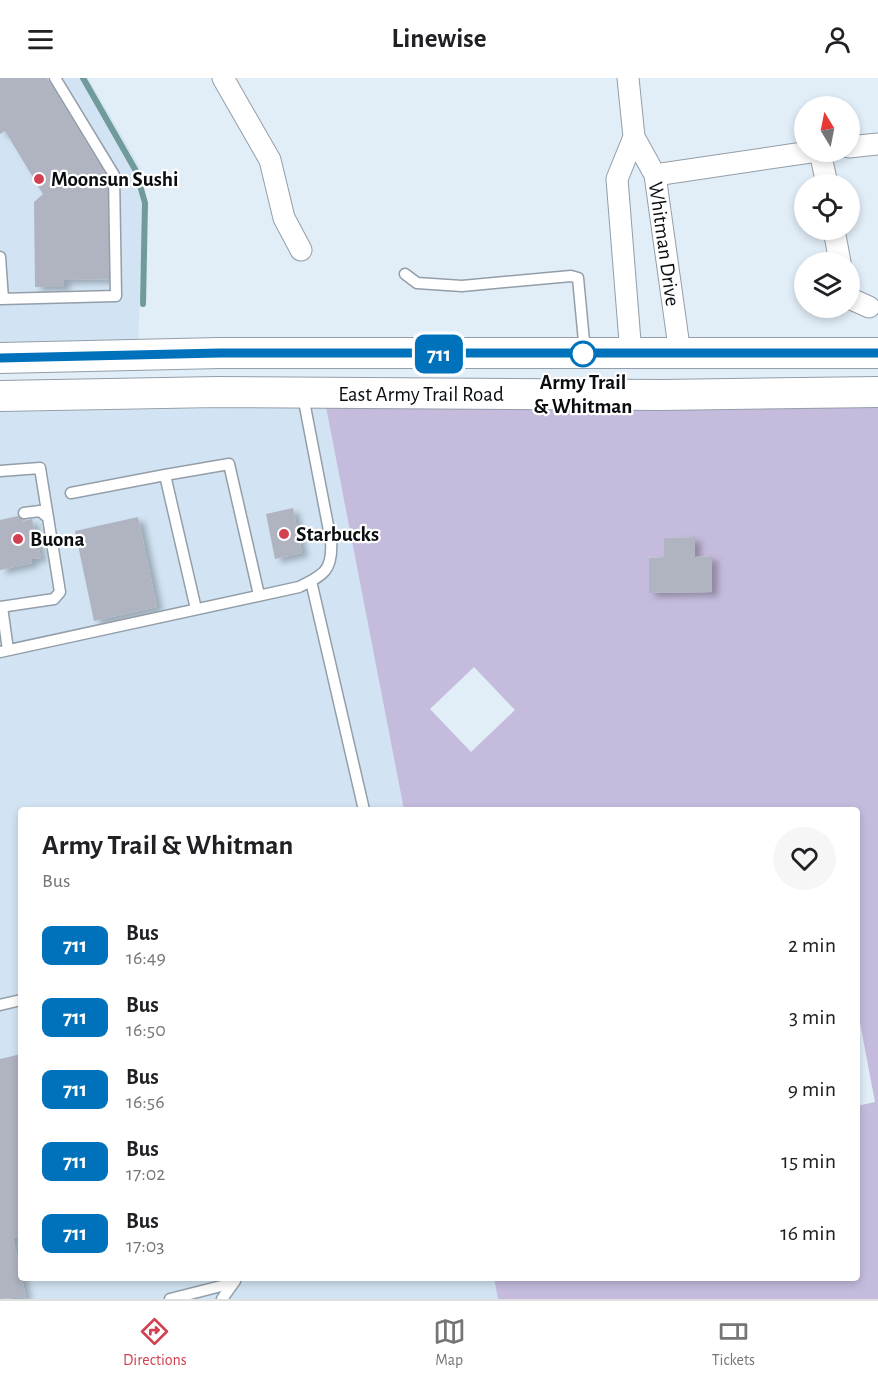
<!DOCTYPE html>
<html lang="en">
<head>
<meta charset="utf-8">
<style>
  body { margin:0; font-family:"Alegreya Sans",sans-serif; background:#f6f6f6; color:#202124; height:100vh; display:flex; flex-direction:column; font-size:22px; white-space:nowrap }
  * { box-sizing:border-box; margin:0 }
  p { font-size:20px; color:#757577 }
  .icon { flex:none; width:33px; height:33px; fill:none; stroke:currentColor; stroke-width:2; stroke-linecap:round; stroke-linejoin:round }
  .map { position:relative; flex:1; overflow:hidden }
  .side { position:absolute; left:18px; top:729px; width:842px; height:474px; display:flex; flex-direction:column; background:#fff; border-radius:6px; box-shadow:0 3px 9px #0003 }
  .side>* { flex:none }
  .badge { padding:0 12px; border-radius:9px; font-size:21px; line-height:39px }
  .needle { width:39px; rotate:350deg }
  .controls { position:absolute; left:794px; top:18px; display:grid; gap:12px }
  .controls a { display:grid; place-items:center; width:66px; height:66px; border-radius:50%; background:#fff; box-shadow:0 3px 9px #0003; font-size:30px }
  .map>.badge { position:absolute; translate:-50% -50%; box-shadow:0 0 0 3px #fff }
  .round { display:grid; place-items:center; flex:none; width:63px; height:63px; border-radius:32px; background:#f6f6f6 }
  .head { display:flex; align-items:center; justify-content:space-between; height:102px; padding:0 24px }
  h1 { font-size:28px; font-weight:700; line-height:45px }
  ul { padding:0; list-style:none }
  li { display:flex; align-items:center; gap:18px; height:72px; padding:0 24px }
  li div { flex:1 }
  li b { display:block; font-size:22px }
  li em { font-style:normal }
  li .badge { min-width:66px; font-weight:700; text-align:center }
  header { display:flex; justify-content:space-between; align-items:center; height:78px; padding:0 24px; background:#fff; font-size:27px; font-weight:700 }
  .tab-bar { display:flex; justify-content:space-around; align-items:center; height:84px; border-top:2px solid #e0e0e0; background:#fff; font-size:16px; color:#757577 }
  .tab-bar a { display:grid; justify-items:center; gap:3px }
  .tab-bar .active { color:#d24151 }
  .map>svg:first-child { display:block }
  .built { fill:#d2e4f4 }
  .green { fill:#c5bbdd; fill-rule:evenodd }
  .lines { fill:none; stroke-linecap:round; stroke-linejoin:round }
  .stream { stroke:#709b9a; stroke-width:6 }
  .building { fill:#afb4c0; filter:url(#shadow) }
  .service-casing { stroke:#939ea8; stroke-width:13 }
  .minor-casing { stroke:#939ea8; stroke-width:23 }
  .secondary-casing { stroke:#939ea8; stroke-width:32 }
  .service { stroke:#fff; stroke-width:10 }
  .minor { stroke:#fff; stroke-width:21 }
  .secondary { stroke:#fff; stroke-width:30 }
  .line-casing { stroke:#fff; stroke-width:14 }
  .line { stroke:#0072bc; stroke-width:9 }
  .poi-dot { fill:#d24151; stroke:#fff; stroke-width:2 }
  .stop-dot { fill:#fff; stroke:#0072bc; stroke-width:3 }
  .labels { text-anchor:middle; dominant-baseline:central; stroke-width:4.5; stroke-linejoin:round; paint-order:stroke }
  .poi-label { font-size:21px; font-weight:bold; fill:#0a0e11; stroke:#fff; text-anchor:start }
  .street-label { font-size:21px; fill:#0a0e11; stroke:#fff }
  .stop-label { font-size:21px; font-weight:bold; fill:#0a0e11; stroke:#fff }
</style>
</head>
<body>
<header><svg class="icon" aria-label="menu" viewBox="0 0 24 24"><path d="M4 6h16M4 12h16M4 18h16"/></svg>Linewise<svg class="icon" aria-label="person" viewBox="0 0 24 24"><circle cx="12" cy="8" r="4"/><path d="M4 21q1-7 8-7t8 7"/></svg></header>
<div class="map">
<svg width="878" height="1221" viewBox="0 0 878 1221">
  <defs>
    <filter id="shadow"><feDropShadow dx="6" dy="4" stdDeviation="3" flood-color="#0004"/></filter>
  </defs>
  <rect width="100%" height="100%" fill="#e1edf7"/>
  <path class="built" d="M0 0H88L144 96 138 268 0 269Z
    M326 329 404 732H21V1200H494L498 1221H0V334Z"/>
  <path class="green" d="M326 329H878V1221H498L494 1200H856L857 1028 875 1024 857 929 856 732H404ZM695 459V479L711 478 712 514 649 515V480L664 479V460ZM474 589 515 632 471 674 430 631Z"/>
  <g class="lines">
    <path class="stream" d="M83 0 136 93 145 125 143 226"/>
  </g>
  <path class="building" d="M0 0H47L108 101 110 201 64 202V209H35L34 124 43 116 5 53 0 56Z
    M293 430 302 475 275 481 266 436Z
    M22 437 23 443 32 441 41 480 32 481V485L0 492V442Z
    M138 439 157 529 94 543 75 453Z
    M695 459V479L712 478V514L649 515V480L664 479V460Z
    M21 976V1158L13 1160 26 1219 0 1221V981Z"/>
  <g class="lines">
    <defs>
      <path id="service" d="M0 179 3 221
        M405 196 417 205 462 208 571 198 578 200 585 274
        M0 221 116 218 114 97 55 0
        M0 393 40 390 60 514 54 521 0 529
        M71 415 165 397
        M24 435 40 433 46 438
        M311 503 364 732
        M2 529 8 572
        M196 531 165 397 229 386 259 517
        M0 574 299 509C324 497 333 492 331 463L303 318
        M0 927 21 922
        M170 1221 233 1205
        M222 1221 235 1203"/>
      <path id="minor" d="M223 0 270 82 284 140 301 172
        M628 0 634 59 655 97 680 276
        M849 69 878 66
        M820 74 827 106
        M655 97 810 74
        M834 152 840 184
        M849 220 869 229
        M631 276 617 101 634 59"/>
      <path id="secondary" d="M0 280 220 275H878
        M0 318 218 314 661 317 878 314"/>
    </defs>
    <use href="#service" class="service-casing"/>
    <use href="#minor" class="minor-casing"/>
    <use href="#secondary" class="secondary-casing"/>
    <use href="#service" class="service"/>
    <use href="#minor" class="minor"/>
    <use href="#secondary" class="secondary"/>
  </g>
  <g class="lines">
    <defs>
      <path id="line" d="M0 280 220 275H878"/>
    </defs>
    <use href="#line" class="line-casing"/>
    <use href="#line" class="line"/>
  </g>
  <g class="poi-dot">
    <circle cx="39" cy="101" r="6"/>
    <circle cx="284" cy="456" r="6"/>
    <circle cx="18" cy="461" r="6"/>
  </g>
  <circle class="stop-dot" cx="583" cy="276" r="12"/>
  <g class="labels">
    <g class="poi-label">
      <text x="51" y="101">Moonsun Sushi</text>
      <text x="296" y="456">Starbucks</text>
      <text x="30" y="461">Buona</text>
    </g>
    <g class="street-label">
      <text transform="translate(664 166) rotate(82)">Whitman Drive</text>
      <text x="421" y="316">East Army Trail Road</text>
    </g>
    <g class="stop-label">
      <text x="583" y="304">Army Trail<tspan x="583" dy="24">&amp; Whitman</tspan></text>
    </g>
  </g>
</svg>
<div class="controls">
<a><svg class="needle" viewBox="-14 -14 28 28"><path d="M0-13l5 13h-10z" fill="#e53935"/><path d="M0 13l5-13h-10z" fill="#757577"/></svg></a>
<a><svg class="icon" aria-label="locate" viewBox="0 0 24 24"><circle cx="12" cy="12" r="6"/><path d="M12 2v4M12 18v4M2 12h4M18 12h4"/></svg></a>
<a><svg class="icon" aria-label="layers" viewBox="0 0 24 24"><path d="M12 4l9 5-9 5-9-5zM3 14l9 5 9-5"/></svg></a>
</div>
<b class="badge" style="left:439px;top:276px;background:#0072bc;color:#fff">711</b>
<section class="side">
<div class="head"><div><h1>Army Trail &amp; Whitman</h1><p>Bus</p></div><a class="round"><svg class="icon" aria-label="heart" viewBox="0 0 24 24"><path d="M12 20l-8-8c-3-5 5-10 8-4 3-6 11-1 8 4z"/></svg></a></div>
<ul>
<li><span class="badge" style="background:#0072bc;color:#fff">711</span><div><b>Bus</b><p>16:49</p></div><em>2 min</em></li>
<li><span class="badge" style="background:#0072bc;color:#fff">711</span><div><b>Bus</b><p>16:50</p></div><em>3 min</em></li>
<li><span class="badge" style="background:#0072bc;color:#fff">711</span><div><b>Bus</b><p>16:56</p></div><em>9 min</em></li>
<li><span class="badge" style="background:#0072bc;color:#fff">711</span><div><b>Bus</b><p>17:02</p></div><em>15 min</em></li>
<li><span class="badge" style="background:#0072bc;color:#fff">711</span><div><b>Bus</b><p>17:03</p></div><em>16 min</em></li>
</ul>
</section>
</div>
<nav class="tab-bar">
<a class="active"><svg class="icon" aria-label="directions" viewBox="0 0 24 24"><path d="M12 3l9 9-9 9-9-9zM9 14v-3h6M13 9l2 2-2 2"/></svg>Directions</a>
<a><svg class="icon" aria-label="map" viewBox="0 0 24 24"><path d="M3 6l6-2 6 2 6-2v14l-6 2-6-2-6 2zM9 4v14M15 6v14"/></svg>Map</a>
<a><svg class="icon" aria-label="tickets" viewBox="0 0 24 24"><path d="M3 7h18v10H3zM15 7v10"/></svg>Tickets</a>
</nav>
</body>
</html>
